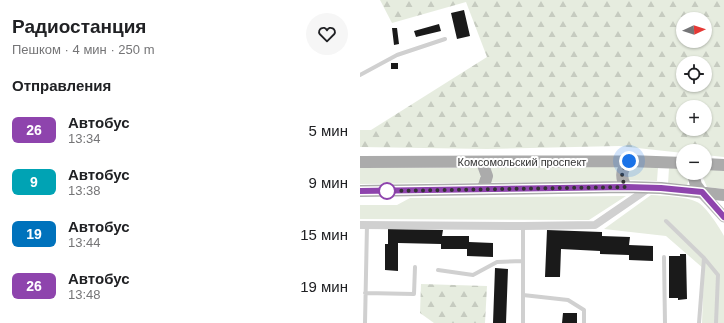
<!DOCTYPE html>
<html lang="ru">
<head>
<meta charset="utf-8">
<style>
  body { margin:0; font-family:Helvetica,sans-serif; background:#f6f6f6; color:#202124; height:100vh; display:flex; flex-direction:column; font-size:15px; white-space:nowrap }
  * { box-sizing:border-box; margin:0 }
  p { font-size:13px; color:#757577 }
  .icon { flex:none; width:22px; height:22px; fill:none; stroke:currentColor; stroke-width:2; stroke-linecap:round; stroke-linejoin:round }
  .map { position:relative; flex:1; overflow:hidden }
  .details { display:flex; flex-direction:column; background:#fff; width:360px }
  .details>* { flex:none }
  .badge { padding:0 8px; border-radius:6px; font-size:14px; line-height:26px }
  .needle { width:26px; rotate:87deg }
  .tools { position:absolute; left:316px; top:12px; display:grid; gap:8px }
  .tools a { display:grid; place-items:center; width:36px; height:36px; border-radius:50%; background:#fff; box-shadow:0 1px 3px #0004; font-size:20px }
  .you { position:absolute; width:20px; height:20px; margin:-10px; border:3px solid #fff; border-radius:50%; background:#1a73e8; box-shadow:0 0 0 6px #1a73e833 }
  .map>.badge { position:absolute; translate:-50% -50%; box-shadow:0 0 0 2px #fff }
  h2 { padding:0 12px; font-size:15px; line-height:36px }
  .round { display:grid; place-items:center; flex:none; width:42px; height:42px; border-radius:21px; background:#f6f6f6 }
  .headline { display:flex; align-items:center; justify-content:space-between; height:68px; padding:0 12px }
  h1 { font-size:19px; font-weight:600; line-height:30px }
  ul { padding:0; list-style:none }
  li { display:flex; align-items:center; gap:12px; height:52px; padding:0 12px }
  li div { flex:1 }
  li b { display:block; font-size:15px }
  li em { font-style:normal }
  li .badge { min-width:44px; font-weight:700; text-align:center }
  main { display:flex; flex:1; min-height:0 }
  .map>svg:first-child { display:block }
  .green { fill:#e6ecdf }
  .forest { fill:url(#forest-firs); fill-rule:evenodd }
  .building { fill:#1a1a1a }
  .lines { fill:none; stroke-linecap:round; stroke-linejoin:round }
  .service { stroke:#d0d0d0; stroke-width:4 }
  .minor { stroke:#d0d0d0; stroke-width:8 }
  .secondary { stroke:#bdbdbd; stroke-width:11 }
  .primary { stroke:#ababab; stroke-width:12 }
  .line-casing { stroke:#fff; stroke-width:9 }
  .line { stroke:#8e44ad; stroke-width:6 }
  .walk { stroke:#333; stroke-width:4; stroke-dasharray:0 7.2 }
  .stop-dot { fill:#fff; stroke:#8e44ad; stroke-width:2 }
  .labels { text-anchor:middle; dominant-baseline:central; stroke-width:4; stroke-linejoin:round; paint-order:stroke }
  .street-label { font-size:11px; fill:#333; stroke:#fff }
</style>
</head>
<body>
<main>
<section class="details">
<div class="headline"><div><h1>Радиостанция</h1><p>Пешком · 4 мин · 250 m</p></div><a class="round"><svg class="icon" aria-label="heart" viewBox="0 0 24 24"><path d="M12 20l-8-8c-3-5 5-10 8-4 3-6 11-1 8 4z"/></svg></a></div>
<h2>Отправления</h2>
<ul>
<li><span class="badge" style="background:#8e44ad;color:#fff">26</span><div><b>Автобус</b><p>13:34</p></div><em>5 мин</em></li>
<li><span class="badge" style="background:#00a3b4;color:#fff">9</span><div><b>Автобус</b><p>13:38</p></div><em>9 мин</em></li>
<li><span class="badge" style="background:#0072bc;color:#fff">19</span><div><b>Автобус</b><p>13:44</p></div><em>15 мин</em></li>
<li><span class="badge" style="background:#8e44ad;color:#fff">26</span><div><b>Автобус</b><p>13:48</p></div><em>19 мин</em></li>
</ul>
</section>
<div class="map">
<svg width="364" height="323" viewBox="0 0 364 323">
  <defs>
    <pattern id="forest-firs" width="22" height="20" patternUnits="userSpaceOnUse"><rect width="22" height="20" fill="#e6ecdf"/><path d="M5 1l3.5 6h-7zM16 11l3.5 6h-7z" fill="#c6cbc0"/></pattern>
  </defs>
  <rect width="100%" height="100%" fill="#fff"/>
  <path class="green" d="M260 165 256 174 257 181 0 184V168H132Z
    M271 166 298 167 297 181 269 180 267 173Z
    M309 168H323V173H329L330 177 327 185 308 184Z
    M349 169 364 171V189L347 187 343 178Z
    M291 195C305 196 325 196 337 202 345 205 360 228 364 236V323H342L344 269 306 236 244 229Z
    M266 196 229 220 0 219V205H37L50 198Z"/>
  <path class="forest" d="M20 0H364V157L345 155V151H323V153L259 146 127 149 0 147V130H11L127 57 106 2 32 23ZM323 19H345V41H323ZM323 63H345V85H323ZM323 107H345V129H323Z
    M61 284 127 286 125 323H74L60 313Z"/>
  <path class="building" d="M104 10 110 36 97 39 91 13Z
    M79 24 81 31 56 37 54 31Z
    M32 28H37L39 44 34 45Z
    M31 63H38V69H31Z
    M28 229 83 230 82 236H109V242L133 243V257L107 256V249H81V244L38 243V271L25 270V244H28Z
    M187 230 242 232V236L270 237 269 245 293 246V261L269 260V255L240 254V251L201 249 200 277H185Z
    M320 254H326L327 299 318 300V298H309V256H320Z
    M135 268 148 269 146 323H133Z
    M203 313H217V323H202Z"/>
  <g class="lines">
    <path class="service" d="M0 75 37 55 85 39
      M306 221 344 258 358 275 356 323
      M163 226V323
      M304 257 305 323
      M78 270 113 275 137 262 163 261
      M5 293 54 294 55 267
      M163 295 208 300 224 310V323
      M5 323 7 225
      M339 323 344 258"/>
    <path class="minor" d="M0 225 163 226 235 225 289 188"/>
    <path class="secondary" d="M342 193 364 217"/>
    <path class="primary" d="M0 162 269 161 323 163
      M122 162 127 176 123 189
      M345 164 364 165
      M336 173 334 178 336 185 342 193
      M266 187C260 177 261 170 269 161
      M0 191 266 187 301 188 364 195"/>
  </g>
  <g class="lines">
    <defs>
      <path id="line" d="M0 191 266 187 301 188 342 192 364 217"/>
    </defs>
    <use href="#line" class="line-casing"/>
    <use href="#line" class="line"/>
    <path class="walk" d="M27 191 266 187C260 177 261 170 269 161"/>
  </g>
  <circle class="stop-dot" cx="27" cy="191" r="8"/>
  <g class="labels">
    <g class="street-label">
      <text x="162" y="162">Комсомольский проспект</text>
    </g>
  </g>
</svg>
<div class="tools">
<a><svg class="needle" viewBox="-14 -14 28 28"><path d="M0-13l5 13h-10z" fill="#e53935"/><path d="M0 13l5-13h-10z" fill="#757577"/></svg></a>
<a><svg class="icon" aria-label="locate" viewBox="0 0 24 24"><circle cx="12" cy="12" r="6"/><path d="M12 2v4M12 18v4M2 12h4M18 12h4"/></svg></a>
<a>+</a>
<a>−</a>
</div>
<div class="you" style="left:269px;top:161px"></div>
</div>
</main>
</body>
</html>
